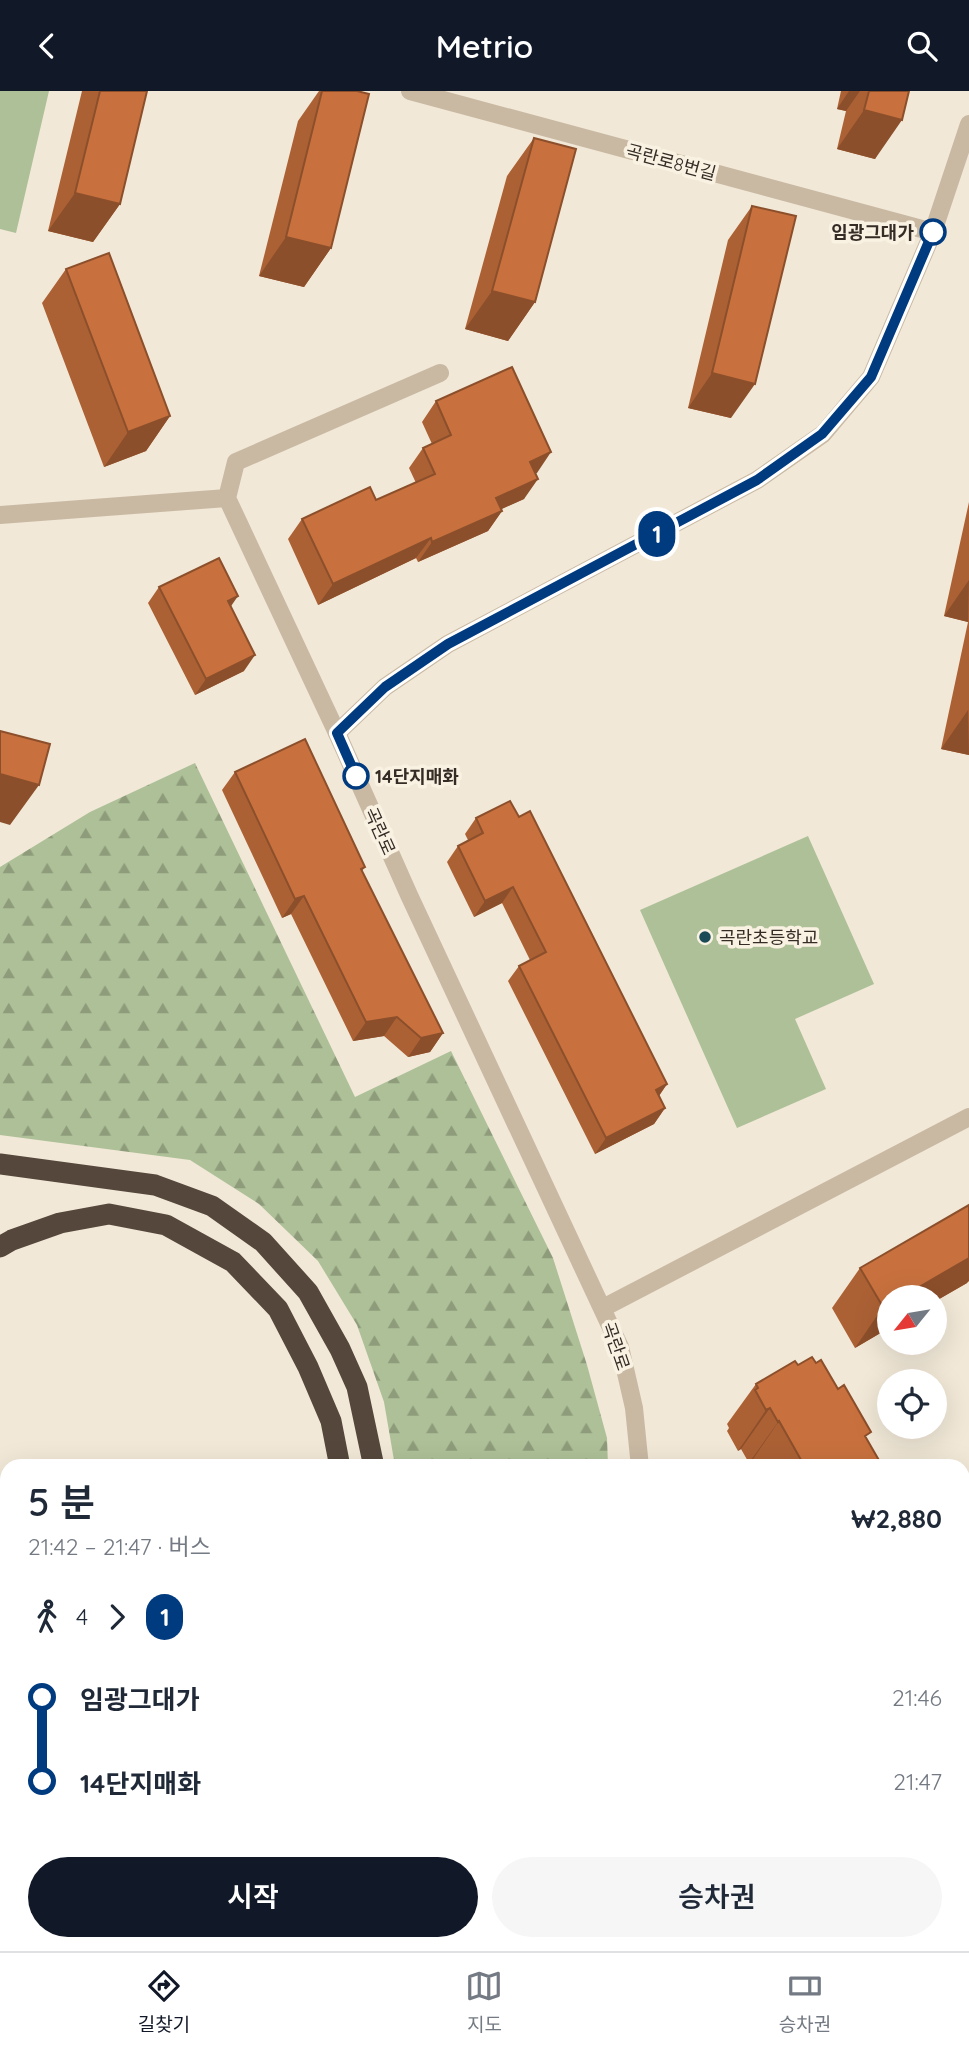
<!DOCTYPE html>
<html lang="ko">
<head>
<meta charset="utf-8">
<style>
  body { margin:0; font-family:Quicksand,"Noto Sans KR",sans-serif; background:#f6f6f7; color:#1f2937; height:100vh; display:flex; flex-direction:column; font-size:26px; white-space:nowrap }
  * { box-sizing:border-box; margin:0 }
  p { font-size:23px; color:#747a83 }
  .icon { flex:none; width:38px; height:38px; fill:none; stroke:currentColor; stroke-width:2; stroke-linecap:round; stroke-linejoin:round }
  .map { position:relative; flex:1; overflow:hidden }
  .details { position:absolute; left:0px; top:1368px; width:970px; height:492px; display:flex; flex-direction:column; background:#fff; border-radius:21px 21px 0 0; box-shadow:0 7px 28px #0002 }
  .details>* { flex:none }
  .badge { padding:0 14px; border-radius:23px; font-size:24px; line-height:46px }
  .needle { width:46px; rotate:240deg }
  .tools { position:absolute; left:877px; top:1194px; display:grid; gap:14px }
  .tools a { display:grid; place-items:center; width:70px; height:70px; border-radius:50%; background:#fff; box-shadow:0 7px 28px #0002; font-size:35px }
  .map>.badge { position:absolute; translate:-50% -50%; box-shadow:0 0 0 4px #fff }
  .legs { display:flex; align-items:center; gap:10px; height:77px; padding:0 28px; font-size:23px }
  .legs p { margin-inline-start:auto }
  .overview { display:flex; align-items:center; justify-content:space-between; height:119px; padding:0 28px }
  h1 { font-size:38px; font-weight:600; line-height:52px }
  .cta { display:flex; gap:14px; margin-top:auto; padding:14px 28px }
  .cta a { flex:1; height:80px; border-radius:42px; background:#111827; color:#fff; font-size:28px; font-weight:600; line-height:80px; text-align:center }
  .cta a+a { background:#f6f6f7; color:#1f2937 }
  ul { padding:0 28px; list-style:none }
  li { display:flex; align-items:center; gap:24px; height:84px; font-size:26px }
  li i { display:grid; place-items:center; width:10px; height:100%; margin:0 9px; background:currentColor }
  li i::after { content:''; width:18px; height:18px; margin:-9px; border:5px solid; border-radius:50%; background:#fff }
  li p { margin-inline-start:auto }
  li:first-child i { background:linear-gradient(#0000 50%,currentColor 0) }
  li:last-child i { background:linear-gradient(currentColor 50%,#0000 0) }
  header { display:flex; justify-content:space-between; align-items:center; height:91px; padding:0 28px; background:#111827; color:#fff; font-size:32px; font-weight:600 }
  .dock { display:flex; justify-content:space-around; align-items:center; height:98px; border-top:2px solid #e0e1e3; background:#fff; font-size:19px; color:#747a83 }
  .dock a { display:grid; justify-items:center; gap:4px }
  .dock .current { color:#111827 }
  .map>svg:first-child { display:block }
  .forest { fill:url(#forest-firs) }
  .park { fill:#adc097 }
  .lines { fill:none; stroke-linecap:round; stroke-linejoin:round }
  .minor { stroke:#c9b9a3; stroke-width:18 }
  .tertiary { stroke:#c9b9a3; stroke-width:18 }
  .motorway { stroke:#55473c; stroke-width:21 }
  .wall { fill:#ac6135 }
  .shaded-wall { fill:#8c4f2b }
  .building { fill:#c8713e; stroke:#8c4f2b; stroke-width:2 }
  .line-1-casing { stroke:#fff; stroke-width:16 }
  .line-1 { stroke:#003b80; stroke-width:10 }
  .stop-1-dot { fill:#fff; stroke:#003b80; stroke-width:3.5 }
  .poi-dot { fill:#1a4a56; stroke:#f9f2e3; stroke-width:2.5 }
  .labels { text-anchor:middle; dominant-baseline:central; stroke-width:7; stroke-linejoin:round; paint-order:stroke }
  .street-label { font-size:18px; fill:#342c25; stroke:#f9f2e3 }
  .stop-label { font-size:18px; font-weight:bold; fill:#342c25; stroke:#f9f2e3; text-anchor:end }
  .poi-label { font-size:18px; fill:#342c25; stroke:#f9f2e3; text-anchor:start }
</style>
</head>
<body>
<header><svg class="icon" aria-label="back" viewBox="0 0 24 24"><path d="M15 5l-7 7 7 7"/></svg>Metrio<svg class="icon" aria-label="search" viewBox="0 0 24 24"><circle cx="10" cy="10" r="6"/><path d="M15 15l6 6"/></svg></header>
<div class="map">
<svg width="969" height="1860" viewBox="0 0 969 1860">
  <defs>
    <pattern id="forest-firs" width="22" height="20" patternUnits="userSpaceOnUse" patternTransform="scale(1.75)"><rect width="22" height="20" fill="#adc097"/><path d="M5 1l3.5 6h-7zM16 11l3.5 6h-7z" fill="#8e9c7b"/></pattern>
  </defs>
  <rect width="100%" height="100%" fill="#f1e8d7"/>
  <path class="forest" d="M195 672 355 1006 451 960 553 1167 587 1274 607 1347 608 1375H395L384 1311 357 1234 318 1170 259 1113 190 1069 0 1044V776L90 721Z
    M343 1853H555L556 1860H342Z"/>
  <path class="park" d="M0 0H49L16 142 0 138Z
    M808 745 874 893 795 928 826 998 737 1037 640 819Z"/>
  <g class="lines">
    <path class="minor" d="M410 0 933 141
      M227 407 236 371 440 282
      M0 424 227 407 337 642
      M603 1217 969 1026
      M962 1702H969"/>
    <path class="tertiary" d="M640 1376 634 1317 620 1256 409 804 337 642 385 596 448 553 757 389 823 343 871 286 933 141 969 33
      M602 1853V1860"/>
    <path class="motorway" d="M0 1073 155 1094 212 1115 263 1151 308 1201 340 1258 357 1296 374 1376
      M0 1156 12 1149 60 1132 109 1123 166 1134 233 1171 278 1218 308 1276 331 1330 340 1376
      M0 1501 7 1512
      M0 1569 7 1578
      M0 1848 11 1860
      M230 1853 235 1860
      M280 1860 282 1853
      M318 1860 319 1853"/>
  </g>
  <path class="wall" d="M82 0H147L120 113 93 151 48 140Z
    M319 0H357L331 157 304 196 259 185 298 30Z
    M841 0H909L875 68 837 58 846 20 837 18Z
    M534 47 535 211 508 250 465 238 507 85Z
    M752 115 731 327 688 317 728 149Z
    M66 178 170 325 146 360 104 376 42 212Z
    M436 310 537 382H535L524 408 501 418 502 420 488 440 418 471 416 467 318 514 288 448 302 428 376 409 416 392 409 377 423 357 432 353 422 331Z
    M969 411V664L941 658 968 531 944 525Z
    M159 496 244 580 195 604 148 512Z
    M235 681 365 776 362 780 443 942 430 961 408 966 384 945 353 950 291 823 282 827 222 699Z
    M519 726 667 993 659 1005 665 1017 654 1033 595 1063 508 890 519 875 530 869 502 812 474 826 447 771 458 755 468 749 465 743 476 727Z
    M860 1177 967 1192 934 1211V1206H889V1237L855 1257 832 1217Z
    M798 1274 866 1348 876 1375 753 1376 751 1371 749 1372 741 1358 738 1360 727 1340 729 1337 727 1333 756 1293Z
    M784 1853H844L839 1860H783L785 1856Z"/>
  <path class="shaded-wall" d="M849 0H860L846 20 837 18Z
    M864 19 902 29 875 68 837 58Z
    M75 102 120 113 93 151 48 140Z
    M286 146 331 157 304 196 259 185Z
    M492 200 535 211 508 250 465 238Z
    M712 282 755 293 731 327 688 317Z
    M170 325 146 360 104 376 128 341Z
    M551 361 537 382 516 391 530 371Z
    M538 388 524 408 482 427 496 407Z
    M502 420 488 440 418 471 432 451Z
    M431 447 416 467 318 514 333 493Z
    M969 489 968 531 944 525Z
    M238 505 227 521 228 510Z
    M255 564 244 580 195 604 206 588Z
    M968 619 969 664 941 658Z
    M0 683 39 694 10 734 0 731Z
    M513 796 502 812 474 826 485 810Z
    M304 805 291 823 282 827 295 808Z
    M397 926 384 945 353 950 366 931Z
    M443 942 430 961 408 966 421 947Z
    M667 993 656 1009V999Z
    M665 1017 654 1033 595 1063 606 1047Z
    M969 1167V1190L967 1192 934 1211V1206H902Z
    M889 1213V1237L855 1257 883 1216Z
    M770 1317 741 1358 738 1360 766 1319Z
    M779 1330 751 1371 749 1372 778 1331Z
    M820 1853H844L839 1860H815Z"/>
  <path class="building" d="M100 0H147L120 113 75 102Z
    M322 0H357L369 3 331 157 286 146Z
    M869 0H909L902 29 864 19Z
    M534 47 576 58 535 211 492 200Z
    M752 115 796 125 755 293 712 282Z
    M109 162 170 325 128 341 66 178Z
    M512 276 551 361 530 371 538 388 496 407 502 420 432 451 431 447 333 493 302 428 370 396 376 409 435 383 423 357 451 344 436 310Z
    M219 467 238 505 228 510 255 564 206 588 159 496Z
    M0 640 50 653 39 694 0 683Z
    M305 648 365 776 361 778 443 942 421 947 397 926 366 931 304 805 295 808 235 681Z
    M510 710 519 726 530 720 667 993 656 999 665 1017 606 1047 519 875 546 861 513 796 485 810 458 755 483 742 476 727Z
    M969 1114V1167L902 1206H889V1213L883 1216 860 1177Z
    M812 1266 816 1272 821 1269 838 1298 844 1294 871 1341 865 1345 880 1371 875 1373 877 1376H805L779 1330 778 1331 770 1317 766 1319 755 1299 758 1297 756 1293 795 1270 798 1274Z"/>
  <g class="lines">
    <defs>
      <path id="line-1" d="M356 685 337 642 385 596 448 553 757 389 822 343 871 286 933 141"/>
    </defs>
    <use href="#line-1" class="line-1-casing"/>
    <use href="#line-1" class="line-1"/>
  </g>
  <g class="stop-1-dot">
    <circle cx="933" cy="141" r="12"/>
    <circle cx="356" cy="685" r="12"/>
  </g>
  <circle class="poi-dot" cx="705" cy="846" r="7"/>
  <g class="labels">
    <g class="street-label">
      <text transform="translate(671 71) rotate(15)">곡란로8번길</text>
      <text transform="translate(380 740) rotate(66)">곡란로</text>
      <text transform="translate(616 1255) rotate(71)">곡란로</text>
    </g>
    <g class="stop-label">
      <text x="914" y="141">임광그대가</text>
      <text x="375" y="685" text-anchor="start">14단지매화</text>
    </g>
    <g class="poi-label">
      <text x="719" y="846">곡란초등학교</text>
    </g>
  </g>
</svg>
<div class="tools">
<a><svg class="needle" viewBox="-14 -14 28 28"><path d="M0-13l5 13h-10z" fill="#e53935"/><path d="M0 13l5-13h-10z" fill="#747a83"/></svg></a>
<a><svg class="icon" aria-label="locate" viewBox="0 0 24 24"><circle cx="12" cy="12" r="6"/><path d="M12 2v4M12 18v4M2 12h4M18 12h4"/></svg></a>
</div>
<b class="badge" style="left:657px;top:443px;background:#003b80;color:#fff">1</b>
<section class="details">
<div class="overview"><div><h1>5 분</h1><p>21:42 – 21:47 · 버스</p></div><b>₩2,880</b></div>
<div class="legs"><svg class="icon" aria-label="walk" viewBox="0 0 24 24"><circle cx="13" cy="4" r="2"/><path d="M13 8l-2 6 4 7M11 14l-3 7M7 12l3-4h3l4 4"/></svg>4<svg class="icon" aria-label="forward" viewBox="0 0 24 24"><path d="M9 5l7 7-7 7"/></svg><b class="badge" style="background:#003b80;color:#fff">1</b></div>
<ul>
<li><i style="color:#003b80"></i><b>임광그대가</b><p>21:46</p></li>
<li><i style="color:#003b80"></i><b>14단지매화</b><p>21:47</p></li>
</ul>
<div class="cta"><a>시작</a><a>승차권</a></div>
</section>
</div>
<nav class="dock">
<a class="current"><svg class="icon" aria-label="directions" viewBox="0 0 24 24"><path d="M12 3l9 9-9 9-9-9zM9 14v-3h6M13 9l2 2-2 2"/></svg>길찾기</a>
<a><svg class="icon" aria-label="map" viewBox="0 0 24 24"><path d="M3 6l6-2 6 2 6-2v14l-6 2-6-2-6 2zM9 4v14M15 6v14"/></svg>지도</a>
<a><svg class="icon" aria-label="tickets" viewBox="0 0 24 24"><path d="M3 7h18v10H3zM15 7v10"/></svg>승차권</a>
</nav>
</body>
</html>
